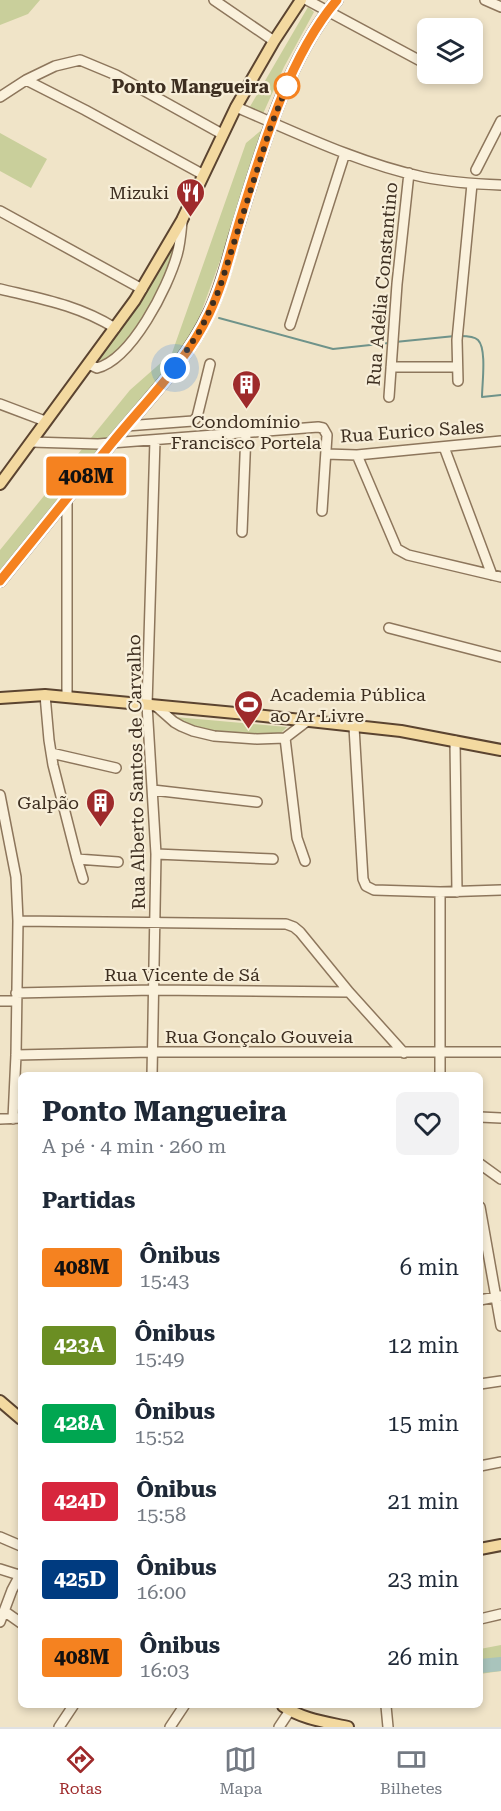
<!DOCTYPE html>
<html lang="pt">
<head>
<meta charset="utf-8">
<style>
  body { margin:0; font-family:"Roboto Serif",serif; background:#f2f2f3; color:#1f2937; height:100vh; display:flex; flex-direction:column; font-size:22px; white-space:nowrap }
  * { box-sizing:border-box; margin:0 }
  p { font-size:20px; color:#747a83 }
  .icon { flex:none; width:33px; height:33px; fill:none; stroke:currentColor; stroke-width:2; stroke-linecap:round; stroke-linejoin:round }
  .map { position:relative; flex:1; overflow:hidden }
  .sheet { position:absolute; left:18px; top:1072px; width:465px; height:636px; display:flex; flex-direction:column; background:#fff; border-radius:9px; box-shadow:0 3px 9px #0003 }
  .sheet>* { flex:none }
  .badge { padding:0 12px; border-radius:4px; font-size:21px; line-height:39px }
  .fabs { position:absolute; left:417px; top:18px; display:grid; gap:12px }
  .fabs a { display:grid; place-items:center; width:66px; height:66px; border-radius:9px; background:#fff; box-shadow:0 3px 9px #0003; font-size:30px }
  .you { position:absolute; width:30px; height:30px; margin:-15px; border:4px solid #fff; border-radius:50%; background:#1a73e8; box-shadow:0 0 0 9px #1a73e833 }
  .map>.badge { position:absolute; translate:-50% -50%; box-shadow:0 0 0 3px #fff }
  h2 { padding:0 24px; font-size:22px; line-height:54px }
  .round { display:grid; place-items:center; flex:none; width:63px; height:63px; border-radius:9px; background:#f2f2f3 }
  .overview { display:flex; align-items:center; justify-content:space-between; height:102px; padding:0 24px }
  h1 { font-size:28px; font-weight:700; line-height:45px }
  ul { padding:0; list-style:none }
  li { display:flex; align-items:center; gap:18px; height:78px; padding:0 24px }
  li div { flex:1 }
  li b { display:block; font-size:22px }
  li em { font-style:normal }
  li .badge { min-width:66px; font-weight:700; text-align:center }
  .tabs { display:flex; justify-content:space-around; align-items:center; height:84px; border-top:2px solid #e0e1e3; background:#fff; font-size:16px; color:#747a83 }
  .tabs a { display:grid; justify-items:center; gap:3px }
  .tabs .current { color:#9e2a2b }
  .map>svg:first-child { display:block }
  .green { fill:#c9cf9b }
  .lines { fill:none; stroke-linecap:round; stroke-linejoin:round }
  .stream { stroke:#6f938a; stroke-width:2 }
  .river { stroke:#a9c4bc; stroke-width:14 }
  .minor-casing { stroke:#8d765c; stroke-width:12 }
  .major-casing { stroke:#5b4430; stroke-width:14 }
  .minor { stroke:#faf1dc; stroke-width:9 }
  .major { stroke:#f3d9a0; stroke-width:10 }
  .line-casing { stroke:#fff; stroke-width:14 }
  .line { stroke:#f58220; stroke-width:9 }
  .walk { stroke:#3d2e20; stroke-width:6; stroke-dasharray:0 10.8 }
  .stop-dot { fill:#fff; stroke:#f58220; stroke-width:3 }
  .labels { text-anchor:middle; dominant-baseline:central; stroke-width:4.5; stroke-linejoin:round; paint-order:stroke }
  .stop-label { font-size:18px; font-weight:bold; fill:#3d2e20; stroke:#f7eed8; text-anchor:end }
  .poi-label { font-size:18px; fill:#3d2e20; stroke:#f7eed8; text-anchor:end }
  .street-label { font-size:18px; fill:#3d2e20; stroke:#f7eed8 }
</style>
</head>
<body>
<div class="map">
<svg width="501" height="1727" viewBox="0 0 501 1727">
  <rect width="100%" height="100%" fill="#f0e4c8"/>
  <path class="green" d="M0 0H40L28 14 0 25Z
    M308 7 314 12 284 67 262 116 248 110Z
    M264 128 232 228 195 329 143 401 0 578V550L130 390 172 353 246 143Z
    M0 133 47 159 31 188 0 171Z
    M176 235C176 241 176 248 174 254 165 290 136 344 102 361L99 359 139 300Z
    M175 717 287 727 278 736C243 734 205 736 175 717Z
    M501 1645V1671L480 1674V1649Z"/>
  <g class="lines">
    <path class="stream" d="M219 318 333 349 389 343
      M460 336C466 336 474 336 478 340 487 349 482 384 482 397L501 395
      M395 342 455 336"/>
    <path class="river" d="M480 1666 501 1664"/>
    <defs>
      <path id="minor" d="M214 0 274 41
        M307 0 428 65
        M485 0 501 7
        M456 28 459 24
        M26 80 85 110 202 174
        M0 97 26 80 55 66 80 60 116 75 222 134
        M236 107C297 133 358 163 423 177 448 182 475 184 501 185
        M476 170 501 121
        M0 211 142 289
        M0 289C42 299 78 305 115 328
        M290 325 345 153
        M88 364 97 368C132 359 168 287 177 255 180 245 181 233 182 222
        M391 367H457
        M458 381 457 340 472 184
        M389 397 397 284 409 173
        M0 404 45 421
        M126 426 193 421 197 417 210 364
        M31 442 98 444 318 427 323 428 327 435 322 511
        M444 447 492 575
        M326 454 357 455 501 441
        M357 455 397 549 408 555 501 577
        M67 499V697
        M242 532 246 432
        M389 628 501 657
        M45 695 49 740 53 765 77 859 118 862
        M157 707 174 722 181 726 193 731 214 736 257 739 285 738 306 722
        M354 727 363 879 366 886 374 890 440 892 501 890
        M285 738 297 838 305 861
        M455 741 457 892
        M51 753 116 768
        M153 790 257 802
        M0 795 16 877 18 921 16 1055 13 1119
        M156 854 273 859
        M77 859 83 879
        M440 892V1076
        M18 921 286 924 294 927 300 932 349 992 404 1053
        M16 993 153 990 349 992
        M0 1001H16
        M16 1055 152 1052H501
        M152 1076 156 854 147 705 155 440
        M480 1117 501 1118
        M0 1119 21 1118
        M480 1164 501 1179
        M480 1207 501 1326
        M480 1300 501 1296
        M480 1384 501 1381
        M480 1466 501 1462
        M0 1537 21 1546
        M0 1569 19 1575
        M4 1611 21 1623
        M480 1619 501 1614
        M0 1622 12 1590 21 1573
        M386 1706 388 1727
        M59 1727 73 1706
        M170 1727 184 1706
        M279 1727 293 1706"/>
      <path id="major" d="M0 484 135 300 182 220 236 107 274 41 301 0
        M0 581C37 535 74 489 111 444 145 402 186 363 209 313 223 285 229 253 239 223 261 151 288 57 337 0
        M0 698 45 695 246 714 401 731 501 750
        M0 1401 21 1419
        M480 1549 501 1545
        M283 1706C302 1719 325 1722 348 1727"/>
    </defs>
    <use href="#minor" class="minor-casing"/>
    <use href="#major" class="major-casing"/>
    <use href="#minor" class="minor"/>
    <use href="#major" class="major"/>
  </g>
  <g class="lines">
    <defs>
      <path id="line" d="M0 581C37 535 74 489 111 444 145 402 186 363 209 314 223 285 230 253 239 223 261 152 288 57 337 0"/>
    </defs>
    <use href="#line" class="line-casing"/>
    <use href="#line" class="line"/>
    <path class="walk" d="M175 368 201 329 219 290 272 123 287 86"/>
  </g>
  <defs>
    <symbol id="restaurant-pin" viewBox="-11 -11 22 30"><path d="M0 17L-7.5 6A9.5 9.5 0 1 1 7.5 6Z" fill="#9e2a2b" stroke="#f7eed8"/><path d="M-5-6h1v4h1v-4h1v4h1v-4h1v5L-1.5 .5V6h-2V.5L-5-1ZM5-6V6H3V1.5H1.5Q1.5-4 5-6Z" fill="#fff"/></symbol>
    <symbol id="building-pin" viewBox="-11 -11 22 30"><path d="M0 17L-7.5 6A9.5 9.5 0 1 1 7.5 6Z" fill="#9e2a2b" stroke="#f7eed8"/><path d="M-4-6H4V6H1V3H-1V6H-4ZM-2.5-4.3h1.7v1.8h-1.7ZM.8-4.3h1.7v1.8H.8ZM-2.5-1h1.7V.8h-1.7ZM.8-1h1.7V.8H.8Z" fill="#fff"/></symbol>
    <symbol id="stadium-pin" viewBox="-11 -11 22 30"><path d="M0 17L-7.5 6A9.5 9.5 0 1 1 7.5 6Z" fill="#9e2a2b" stroke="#f7eed8"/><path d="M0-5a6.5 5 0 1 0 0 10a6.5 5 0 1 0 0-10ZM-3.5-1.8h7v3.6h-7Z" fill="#fff"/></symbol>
  </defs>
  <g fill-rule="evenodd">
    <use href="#restaurant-pin" x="174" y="176" width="33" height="45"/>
    <use href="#building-pin" x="230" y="368" width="33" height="45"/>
    <use href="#stadium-pin" x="232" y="688" width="33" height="45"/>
    <use href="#building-pin" x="84" y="786" width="33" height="45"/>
  </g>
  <circle class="stop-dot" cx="287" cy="86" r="12"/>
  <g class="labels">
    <g class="stop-label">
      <text x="269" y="86">Ponto Mangueira</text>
    </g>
    <g class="poi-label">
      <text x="169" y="192">Mizuki</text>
      <text x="246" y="421" text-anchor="middle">Condomínio<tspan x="246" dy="21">Francisco Portela</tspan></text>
      <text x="270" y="694" text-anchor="start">Academia Pública<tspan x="270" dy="21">ao Ar Livre</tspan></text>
      <text x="79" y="802">Galpão</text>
    </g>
    <g class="street-label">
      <text transform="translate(382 284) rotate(-85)">Rua Adélia Constantino</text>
      <text transform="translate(412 431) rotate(-4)">Rua Eurico Sales</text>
      <text transform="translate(136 772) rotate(-91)">Rua Alberto Santos de Carvalho</text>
      <text x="182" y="974">Rua Vicente de Sá</text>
      <text x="259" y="1036">Rua Gonçalo Gouveia</text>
    </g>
  </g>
</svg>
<div class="fabs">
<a><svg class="icon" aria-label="layers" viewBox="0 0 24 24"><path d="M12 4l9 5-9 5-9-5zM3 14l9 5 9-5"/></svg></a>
</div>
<div class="you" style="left:175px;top:368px"></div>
<b class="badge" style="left:86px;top:476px;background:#f58220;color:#111">408M</b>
<section class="sheet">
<div class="overview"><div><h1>Ponto Mangueira</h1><p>A pé · 4 min · 260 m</p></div><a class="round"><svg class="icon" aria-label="heart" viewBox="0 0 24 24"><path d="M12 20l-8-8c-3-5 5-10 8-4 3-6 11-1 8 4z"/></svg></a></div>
<h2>Partidas</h2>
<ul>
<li><span class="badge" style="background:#f58220;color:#111">408M</span><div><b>Ônibus</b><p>15:43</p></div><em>6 min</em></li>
<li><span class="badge" style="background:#6b8e23;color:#fff">423A</span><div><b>Ônibus</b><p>15:49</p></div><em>12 min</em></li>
<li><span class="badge" style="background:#00a651;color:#fff">428A</span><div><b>Ônibus</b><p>15:52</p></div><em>15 min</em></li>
<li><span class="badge" style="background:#d7263d;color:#fff">424D</span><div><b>Ônibus</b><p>15:58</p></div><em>21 min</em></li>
<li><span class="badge" style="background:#003b80;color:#fff">425D</span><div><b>Ônibus</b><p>16:00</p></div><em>23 min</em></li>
<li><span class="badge" style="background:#f58220;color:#111">408M</span><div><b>Ônibus</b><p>16:03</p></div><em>26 min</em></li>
</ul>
</section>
</div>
<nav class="tabs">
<a class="current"><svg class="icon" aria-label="directions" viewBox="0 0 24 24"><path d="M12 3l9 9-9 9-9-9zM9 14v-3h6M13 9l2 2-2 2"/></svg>Rotas</a>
<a><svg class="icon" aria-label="map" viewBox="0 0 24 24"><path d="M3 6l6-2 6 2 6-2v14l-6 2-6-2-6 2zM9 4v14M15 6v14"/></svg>Mapa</a>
<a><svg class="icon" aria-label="tickets" viewBox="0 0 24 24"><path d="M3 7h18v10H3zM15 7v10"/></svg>Bilhetes</a>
</nav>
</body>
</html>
